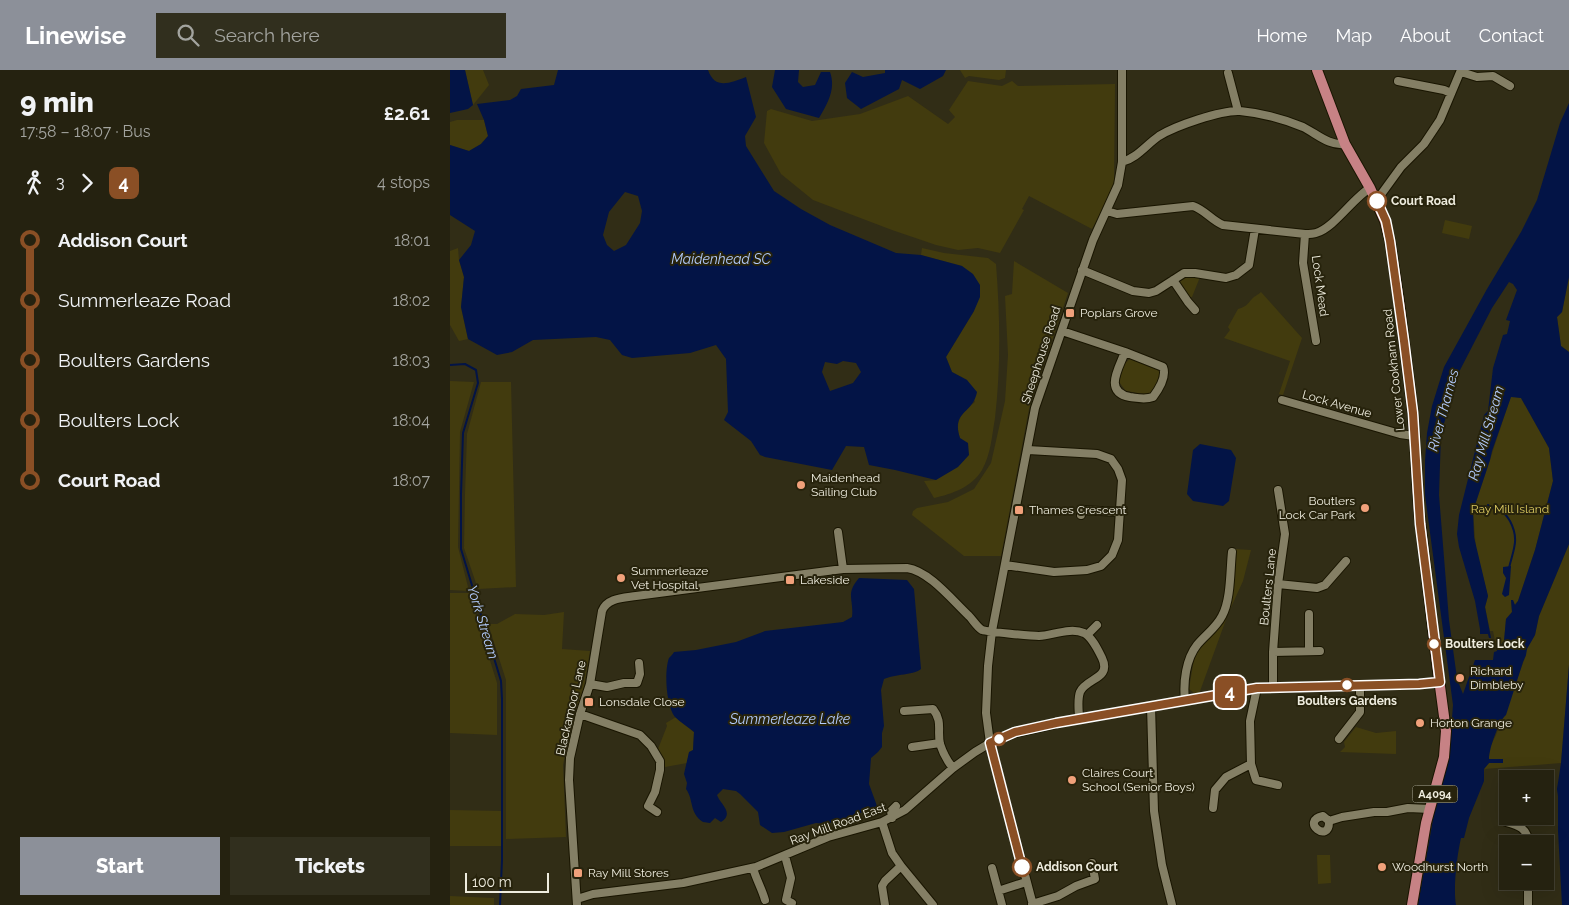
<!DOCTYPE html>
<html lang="en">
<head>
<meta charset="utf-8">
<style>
  body { margin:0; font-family:Raleway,sans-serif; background:#312f1e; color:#f1f3f6; height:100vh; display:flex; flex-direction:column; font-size:19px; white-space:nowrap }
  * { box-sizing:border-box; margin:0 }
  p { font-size:16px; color:#a3a49f }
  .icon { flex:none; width:28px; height:28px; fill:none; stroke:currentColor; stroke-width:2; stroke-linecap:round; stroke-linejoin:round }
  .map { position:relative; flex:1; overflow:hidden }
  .panel { display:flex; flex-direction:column; background:#252210; width:450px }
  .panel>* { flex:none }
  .badge { padding:0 10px; border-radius:8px; font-size:18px; line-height:32px }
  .tools { position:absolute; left:1049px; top:700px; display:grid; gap:10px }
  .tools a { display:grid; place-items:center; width:55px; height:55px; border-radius:0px; background:#252210; box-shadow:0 5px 20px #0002,0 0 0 1px #423f30; font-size:25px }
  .scale { position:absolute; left:15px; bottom:12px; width:84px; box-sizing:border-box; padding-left:5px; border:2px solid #eeecde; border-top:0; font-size:14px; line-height:18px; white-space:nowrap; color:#eeecde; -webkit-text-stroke:4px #27230c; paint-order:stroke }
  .map>.badge { position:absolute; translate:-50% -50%; box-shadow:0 0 0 2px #fff }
  .legs { display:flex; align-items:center; gap:8px; height:55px; padding:0 20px; font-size:16px }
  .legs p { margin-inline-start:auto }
  .summary { display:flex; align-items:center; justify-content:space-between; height:85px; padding:0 20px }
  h1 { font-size:28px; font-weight:800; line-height:38px }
  .action { display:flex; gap:10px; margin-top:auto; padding:10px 20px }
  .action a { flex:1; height:58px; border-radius:0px; background:#8c9099; color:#fff; font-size:20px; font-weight:800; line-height:58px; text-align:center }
  .action a+a { background:#312f1e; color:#f1f3f6 }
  ul { padding:0 20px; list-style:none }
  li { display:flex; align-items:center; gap:18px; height:60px; font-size:19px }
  li i { display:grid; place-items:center; width:8px; height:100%; margin:0 6px; background:currentColor }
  li i::after { content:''; width:12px; height:12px; margin:-6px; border:4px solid; border-radius:50%; background:#252210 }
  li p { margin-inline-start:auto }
  li:first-child i { background:linear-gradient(#0000 50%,currentColor 0) }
  li:last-child i { background:linear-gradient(currentColor 50%,#0000 0) }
  header { display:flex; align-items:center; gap:30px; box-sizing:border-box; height:70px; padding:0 25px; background:#8c9099; color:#fff }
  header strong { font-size:24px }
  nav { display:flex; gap:28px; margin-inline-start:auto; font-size:18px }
  .search { width:350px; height:45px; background:#312f1e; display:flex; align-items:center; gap:12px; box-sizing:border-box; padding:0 18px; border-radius:0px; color:#a3a49f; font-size:19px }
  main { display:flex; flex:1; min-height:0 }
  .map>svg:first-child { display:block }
  .green { fill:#423b0e }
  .water { fill:#031446; fill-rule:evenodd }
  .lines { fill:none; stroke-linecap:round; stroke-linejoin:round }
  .stream { stroke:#031446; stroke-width:2 }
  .minor-casing { stroke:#191501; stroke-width:10 }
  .major-casing { stroke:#191501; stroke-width:12 }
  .minor { stroke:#847f65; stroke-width:8 }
  .major { stroke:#c78285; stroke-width:10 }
  .line-1-casing { stroke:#fff; stroke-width:11 }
  .line-1 { stroke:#8a4f25; stroke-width:8 }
  .stop-1-dot { fill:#fff; stroke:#8a4f25; stroke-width:2.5 }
  .poi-dot { fill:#f1a17b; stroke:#27230c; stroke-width:2 }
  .labels { text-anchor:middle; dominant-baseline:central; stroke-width:4; stroke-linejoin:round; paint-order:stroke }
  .shield { fill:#27230c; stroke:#b2b09f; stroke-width:1 }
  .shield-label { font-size:11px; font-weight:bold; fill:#eeecde }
  .stop-label { font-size:12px; font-weight:bold; fill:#eeecde; stroke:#27230c; text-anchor:start }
  .street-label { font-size:12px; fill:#eeecde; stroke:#27230c }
  .poi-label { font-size:12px; fill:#eeecde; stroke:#27230c; text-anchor:start }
  .park-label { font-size:12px; fill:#dbc960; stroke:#27230c }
  .water-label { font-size:14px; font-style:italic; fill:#b3ccfe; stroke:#27230c }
</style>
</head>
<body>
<header>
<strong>Linewise</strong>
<div class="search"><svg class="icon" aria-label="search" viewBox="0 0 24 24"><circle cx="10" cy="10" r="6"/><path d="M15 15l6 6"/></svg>Search here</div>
<nav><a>Home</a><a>Map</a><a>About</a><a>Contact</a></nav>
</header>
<main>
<section class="panel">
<div class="summary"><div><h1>9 min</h1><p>17:58 – 18:07 · Bus</p></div><b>£2.61</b></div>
<div class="legs"><svg class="icon" aria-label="walk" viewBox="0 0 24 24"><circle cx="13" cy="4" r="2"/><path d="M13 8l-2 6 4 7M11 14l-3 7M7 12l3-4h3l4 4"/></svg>3<svg class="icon" aria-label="forward" viewBox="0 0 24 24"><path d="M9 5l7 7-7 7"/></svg><b class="badge" style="background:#8a4f25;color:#fff">4</b><p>4 stops</p></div>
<ul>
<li><i style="color:#8a4f25"></i><b>Addison Court</b><p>18:01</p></li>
<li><i style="color:#8a4f25"></i><span>Summerleaze Road</span><p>18:02</p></li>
<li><i style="color:#8a4f25"></i><span>Boulters Gardens</span><p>18:03</p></li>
<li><i style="color:#8a4f25"></i><span>Boulters Lock</span><p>18:04</p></li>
<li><i style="color:#8a4f25"></i><b>Court Road</b><p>18:07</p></li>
</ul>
<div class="action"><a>Start</a><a>Tickets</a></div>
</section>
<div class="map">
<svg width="1119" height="835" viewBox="0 0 1119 835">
  <rect width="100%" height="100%" fill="#312d16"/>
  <path class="green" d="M15 0H33L39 15 23 35Z
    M510 0H556L555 8 549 10 519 6 515 8Z
    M518 11 552 16 562 11 568 16 665 14 664 113 655 134 642 159 579 126 572 139 574 140 550 183 528 178 508 180 486 175 442 160 363 130 331 104 314 73 317 41 321 39 362 51 410 44 458 26 498 54 505 47 499 40Z
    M7 50H34L38 66 31 74 19 81 0 75V52Z
    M995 150 1022 156 1019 169 992 163Z
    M8 178 9 190 14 207 11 237 18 269 9 271 0 255V181Z
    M472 178 494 183 538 188 546 194C550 245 551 297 545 348 542 365 541 384 532 400 522 417 502 424 484 428L474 411 486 410 510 368C504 350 512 343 525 332L517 310 502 302 496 287 524 241 512 196 471 185Z
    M564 191 618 223 579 339 551 486H514L462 445 463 441 467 438 498 432 524 419 541 393 555 331 558 285 555 226 562 224Z
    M743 205 750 207 742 227 739 228 729 213 735 206Z
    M1119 207V282L1111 276 1107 247 1112 242Z
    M811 222 852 268 833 325 829 324 840 291 774 268 780 260 778 257 788 239C795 237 797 235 801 230 804 226 808 225 811 222Z
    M681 288 708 298 711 303C702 329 702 325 676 321L669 312 674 294Z
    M0 311 24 312 10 362 8 477 19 521 0 520Z
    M31 312H61L66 517 28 519 14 478 15 424 17 364Z
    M1061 326 1071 328 1099 378 1103 411 1085 480 1068 531 1064 535 1061 530 1062 542 1056 549 1054 571 1051 575 1046 576 1043 561H1040L1035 537 1038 526 1026 480 1023 441Z
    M1119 474V595L1111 693 1034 699 1039 693V679L1046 665 1076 585V579L1085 565 1089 546Z
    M784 479 801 480 793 511 778 544 749 624 744 623 739 619 745 583 767 560 777 542Z
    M0 523H19L47 613V665L0 663Z
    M114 542 112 579 140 581 134 617 120 661 113 695 116 767 56 769V610L38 554H47L65 544 94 545Z
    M226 647 244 662 243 680 239 683 237 693 215 697 208 679 217 656 216 653Z
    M906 657 926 663 946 661V684L890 682 895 677 894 672Z
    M0 740 51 741 52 776H0Z
    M867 785H880L881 813 868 814Z
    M0 826 44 828V835H0Z"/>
  <path class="water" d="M0 0H15L23 35 18 39 0 43Z
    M108 0H258C265 20 280 13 296 7L306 47 295 66 296 76 324 121 351 139 380 155 446 183 471 185 512 196 523 204 530 215V227L524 241 496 287 502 302 517 310 527 322C523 344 501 341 510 368L518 373 519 385 508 397 486 410 445 400 419 395 414 377 396 376 382 400 315 387 310 385 301 371 274 350 278 342 276 289 266 275 240 283 182 288 172 285 160 270 146 267 83 270 62 282 47 285 18 269 11 237 14 207 9 190 21 175 25 161 0 145V75L19 81 31 74 38 66 34 50 27 34 60 30 67 26 71 19 104 15ZM175 122 188 126 192 141 190 153 176 175 164 181 157 175 153 165 159 142ZM393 291 406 293 411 302 403 313 380 321 372 302 375 292 387 294Z
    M325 0H349L348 12 353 17 365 15 371 2H380C386 19 378 33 369 48L336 39 322 17Z
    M435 0H496L493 6 470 19 452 10 449 19 411 39 397 28 395 13 402 2 413 7 435 3Z
    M1119 33V207L1112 242 1107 247 1111 276 1119 282V474L1089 546 1085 565 1077 579 1076 585 1073 592 1056 645C1049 650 1039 679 1039 689H1053V693H1039L1034 699V711L1019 748 1014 768H1011C1007 785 1003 818 1006 835H968L984 744 999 687 1003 635 975 425V391L977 363 982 336 994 297 1037 219 1071 162 1087 130 1110 53ZM1059 212 1063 214 1067 220 1056 250 1060 251 1057 264 1053 265 1043 298 1038 341 1034 345 1009 445 1007 464 1009 477 1025 531 1030 559V564H1038L1039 568H1041L1035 537 1038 526 1024 467 1023 441 1040 390 1042 381 1061 327 1071 328 1099 378 1103 411 1085 480 1068 531 1065 535 1063 530H1061L1062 542 1056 549 1054 571 1051 575 1046 576 1047 581 1044 582 1043 590H1025L1013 624 1009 614 1006 601 999 550 989 425 991 364 1009 302 1042 238Z
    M750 374 781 380 786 388 779 431 773 436 743 431 737 424 743 380Z
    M1061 496 1059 525 1055 527 1052 524 1056 508 1053 503V497Z
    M409 508 457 510 464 519 471 599C464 605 445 604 434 609L431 620 434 656 432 663V677L428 682 421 688 419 714 427 736 406 745 376 754 366 753 334 762 322 763 310 755 308 742 290 724 286 721 273 719 267 725C270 734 285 743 271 752L265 748 260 753 253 752C239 743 244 730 236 719L237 713 234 704 239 682 243 680 244 662C238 657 230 652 225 647 216 636 214 601 219 588 221 586 223 584 224 582L246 580 286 572 315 561 393 552 402 547C404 529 395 524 409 508Z
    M1119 595V835H1112L1108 761V726L1107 719 1111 693Z"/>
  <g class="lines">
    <path class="stream" d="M0 295 15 294 26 300 28 313 13 363 11 424V479L51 611 52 629V790L50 835
      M1038 435C1042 439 1047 438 1052 442 1056 444 1058 448 1060 451 1070 470 1063 480 1059 498"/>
    <defs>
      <path id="minor" d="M1011 2 1027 7 1043 6 1060 16
        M778 3 788 41
        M948 11 994 20 1001 23
        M672 92C687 88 696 75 709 66 725 56 771 40 790 41 812 43 833 49 853 57 867 64 879 76 895 74
        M927 130 951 97 974 74 990 50 1011 0
        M657 141 667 144 743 136C755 140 761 150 773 155L855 164C858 164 863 164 866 163 884 158 903 128 920 118
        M855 164 853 193 866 271
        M632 200 683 221 699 223 706 221 734 203H745L776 208 786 205 799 195 805 159
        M723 210 738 232 745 240
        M612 261 675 282
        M675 282 713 297C717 307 709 319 703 327 695 330 688 328 680 327 653 322 669 298 675 282Z
        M832 330 950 364 964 366
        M631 445 632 440 669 442
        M388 462 393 499
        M555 495 604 502 637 500 651 496 662 485 668 470 672 410 668 399 661 389 647 384 578 380
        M828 514 867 518 875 515 896 491
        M859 544V581
        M637 565 647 555
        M823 582 870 581
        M140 614 157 617 174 613H187L190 604 189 593
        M823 616V582L828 514 835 464 828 420
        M735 630C733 612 736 589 747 575 755 565 766 558 772 546 781 530 780 500 782 482
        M701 636 704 741 712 795 722 835
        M454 641 483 639C493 652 487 660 490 674 493 683 497 691 503 698
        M130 644 190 665 201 676 210 691V700L205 722 198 736 207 742
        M889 669 910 642V615
        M462 677 490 673
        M801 694 806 710 828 715
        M763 738 765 720 776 707 801 694 800 651 807 618
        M442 748 441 741 446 736
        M879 751 873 746C849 751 880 775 879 751L892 747 924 742H937L958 738 980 739
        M432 752 442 783 451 796 483 835
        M1056 752C1070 756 1077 758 1079 774
        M335 786 341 808 336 830 342 833
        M303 798C306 809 312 819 315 830
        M542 798 552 835
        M1075 811 1078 820V835
        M548 821 576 812
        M127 829 143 824 233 813 306 797 378 767 432 752 455 740 503 698 525 682 540 673 565 663 619 651 807 618 969 614 990 612
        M582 834 608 826 626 816 645 809 642 793
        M127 835 119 710 120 688 130 644 140 614 152 541C157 528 173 528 186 526L393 499 457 498C479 501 502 530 519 546 523 550 527 557 532 560 539 562 581 566 589 566 603 565 621 557 634 563 642 567 648 580 652 588 662 609 636 608 630 622 627 630 629 641 629 649
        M435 835 432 816 435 811 451 796
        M583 835 540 673 536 643 538 596 542 561 585 338 643 170 668 115 672 92V0"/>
      <path id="major" d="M867 0 895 74 920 118 935 151 940 171 949 231 963 343 969 442 987 594 996 661 994 687 976 753 962 835"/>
    </defs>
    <use href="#minor" class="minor-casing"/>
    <use href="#major" class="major-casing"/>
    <use href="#minor" class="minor"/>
    <use href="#major" class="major"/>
  </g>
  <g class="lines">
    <defs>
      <path id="line-1" d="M572 797 540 673 565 662 606 653 807 618 969 614 990 612 970 454 963 343 954 271 940 171 936 151 927 131"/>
    </defs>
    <use href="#line-1" class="line-1-casing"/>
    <use href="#line-1" class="line-1"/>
  </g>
  <g class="stop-1-dot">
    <circle cx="927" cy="131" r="9"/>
    <circle cx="984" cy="574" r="6"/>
    <circle cx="897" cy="615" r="6"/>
    <circle cx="549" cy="669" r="6"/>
    <circle cx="572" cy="797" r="9"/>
  </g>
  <g class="poi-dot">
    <rect x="615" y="238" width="10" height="10" rx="2.5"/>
    <circle cx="351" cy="415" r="5"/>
    <circle cx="915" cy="438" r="5"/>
    <rect x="564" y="435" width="10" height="10" rx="2.5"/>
    <circle cx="171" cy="508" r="5"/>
    <rect x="335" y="505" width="10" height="10" rx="2.5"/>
    <circle cx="1010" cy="608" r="5"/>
    <rect x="134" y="627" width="10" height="10" rx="2.5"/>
    <circle cx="970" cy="653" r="5"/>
    <circle cx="622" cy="710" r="5"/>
    <circle cx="932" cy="797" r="5"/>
    <rect x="123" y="798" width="10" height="10" rx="2.5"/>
  </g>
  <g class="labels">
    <rect class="shield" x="962.5" y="715.5" width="45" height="17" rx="4"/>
    <g class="shield-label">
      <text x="985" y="724">A4094</text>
    </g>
    <g class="stop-label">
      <text x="941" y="131">Court Road</text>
      <text x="995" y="574">Boulters Lock</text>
      <text x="897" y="631" text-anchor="middle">Boulters Gardens</text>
      <text x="586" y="797">Addison Court</text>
    </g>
    <g class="street-label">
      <text transform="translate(870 216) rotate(82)">Lock Mead</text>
      <text transform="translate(591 285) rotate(-72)">Sheephouse Road</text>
      <text transform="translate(944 300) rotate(-96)">Lower Cookham Road</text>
      <text transform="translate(887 334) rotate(16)">Lock Avenue</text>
      <text transform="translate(818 517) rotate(-84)">Boulters Lane</text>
      <text transform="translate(121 638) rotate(-77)">Blackamoor Lane</text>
      <text transform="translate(388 754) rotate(-20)">Ray Mill Road East</text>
    </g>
    <g class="poi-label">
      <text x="630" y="243">Poplars Grove</text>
      <text x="361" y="408">Maidenhead<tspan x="361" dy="14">Sailing Club</tspan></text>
      <text x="905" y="431" text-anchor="end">Boutlers<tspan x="905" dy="14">Lock Car Park</tspan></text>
      <text x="579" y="440">Thames Crescent</text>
      <text x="181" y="501">Summerleaze<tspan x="181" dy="14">Vet Hospital</tspan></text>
      <text x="350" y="510">Lakeside</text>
      <text x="1020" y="601">Richard<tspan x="1020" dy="14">Dimbleby</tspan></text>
      <text x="149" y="632">Lonsdale Close</text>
      <text x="980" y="653">Horton Grange</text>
      <text x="632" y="703">Claires Court<tspan x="632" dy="14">School (Senior Boys)</tspan></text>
      <text x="942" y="797">Woodhurst North</text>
      <text x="138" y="803">Ray Mill Stores</text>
    </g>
    <g class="park-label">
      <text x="1060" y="439">Ray Mill Island</text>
    </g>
    <g class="water-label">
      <text x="271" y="189">Maidenhead SC</text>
      <text transform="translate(993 340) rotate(-75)">River Thames</text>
      <text transform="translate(1036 363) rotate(-74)">Ray Mill Stream</text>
      <text transform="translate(33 552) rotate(73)">York Stream</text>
      <text x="340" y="649">Summerleaze Lake</text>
    </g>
  </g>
</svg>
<div class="tools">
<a>+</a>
<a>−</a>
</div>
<div class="scale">100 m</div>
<b class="badge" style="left:780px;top:622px;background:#8a4f25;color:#fff">4</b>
</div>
</main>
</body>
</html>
